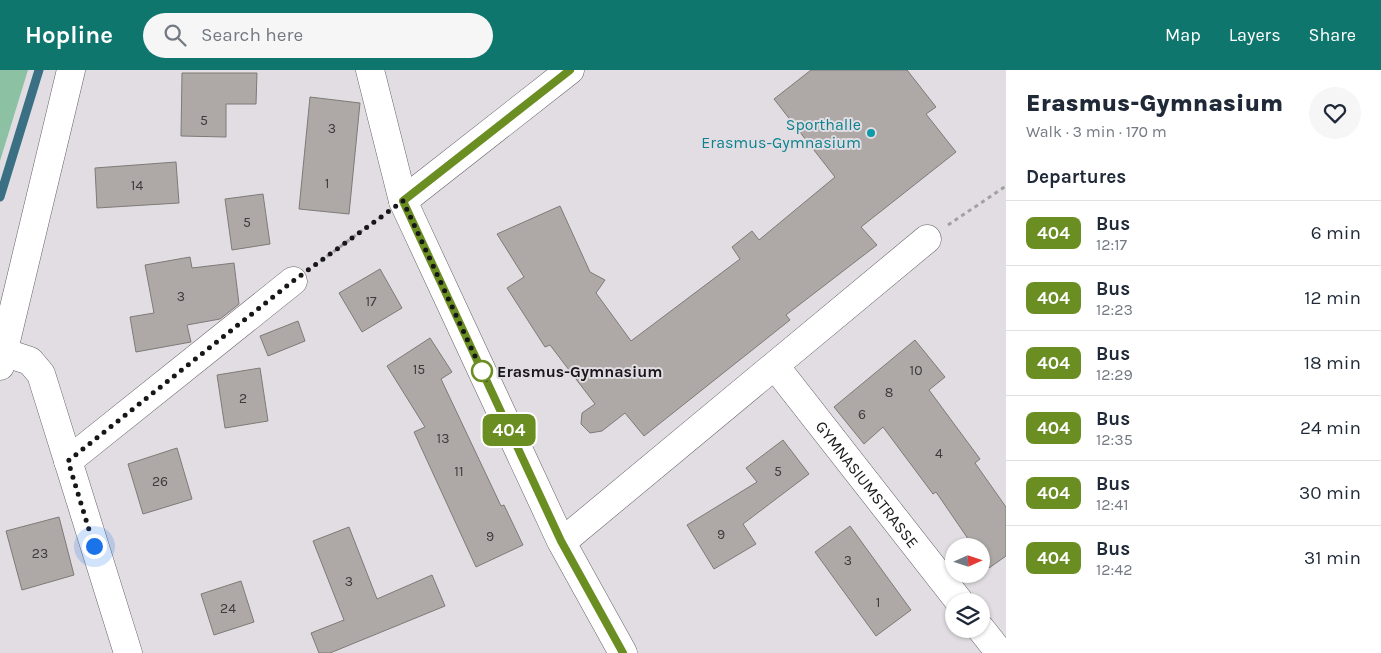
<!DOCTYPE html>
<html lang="en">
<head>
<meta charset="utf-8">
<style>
  body { margin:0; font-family:Karla,sans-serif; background:#f6f6f7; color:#1f2937; height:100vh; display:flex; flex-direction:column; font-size:19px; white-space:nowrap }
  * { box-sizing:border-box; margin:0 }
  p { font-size:16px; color:#747a83 }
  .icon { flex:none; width:28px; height:28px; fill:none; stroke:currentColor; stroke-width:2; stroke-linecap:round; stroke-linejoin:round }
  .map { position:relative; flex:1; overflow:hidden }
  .sheet { display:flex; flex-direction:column; background:#fff; width:375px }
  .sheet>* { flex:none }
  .badge { padding:0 10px; border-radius:8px; font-size:18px; line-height:32px }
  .needle { width:32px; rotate:87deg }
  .buttons { position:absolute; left:945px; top:468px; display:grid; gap:10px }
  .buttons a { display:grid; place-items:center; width:45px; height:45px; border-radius:50%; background:#fff; box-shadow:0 1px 4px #0004; font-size:25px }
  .you { position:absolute; width:25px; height:25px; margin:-12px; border:4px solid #fff; border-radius:50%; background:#1a73e8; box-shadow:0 0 0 8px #1a73e833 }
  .map>.badge { position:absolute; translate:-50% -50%; box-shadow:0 0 0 2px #fff }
  h2 { padding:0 20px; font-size:19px; line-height:45px }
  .round { display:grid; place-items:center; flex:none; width:52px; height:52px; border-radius:26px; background:#f6f6f7 }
  .summary { display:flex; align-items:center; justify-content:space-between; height:85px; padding:0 20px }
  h1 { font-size:24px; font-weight:800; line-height:38px }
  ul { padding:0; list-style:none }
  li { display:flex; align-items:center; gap:15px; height:65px; padding:0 20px; border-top:1px solid #e0e1e3 }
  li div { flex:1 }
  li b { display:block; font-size:19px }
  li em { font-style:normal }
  li .badge { min-width:55px; font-weight:700; text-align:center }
  header { display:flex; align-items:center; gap:30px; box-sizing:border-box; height:70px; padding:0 25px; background:#0f766e; color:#fff }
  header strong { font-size:24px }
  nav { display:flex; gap:28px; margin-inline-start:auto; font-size:18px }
  .search { width:350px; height:45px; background:#f6f6f7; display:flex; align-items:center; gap:12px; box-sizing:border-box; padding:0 18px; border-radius:28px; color:#747a83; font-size:19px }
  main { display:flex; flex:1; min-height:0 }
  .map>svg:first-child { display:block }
  .green { fill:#8cc1a4 }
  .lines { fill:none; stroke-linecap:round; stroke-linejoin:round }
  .stream { stroke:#3b7084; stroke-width:9 }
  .building { fill:#aea9a6; stroke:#7e7a77 }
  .minor-casing { stroke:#656266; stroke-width:29 }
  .path { stroke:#a3a0a4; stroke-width:3; stroke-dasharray:4 4; stroke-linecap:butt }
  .minor { stroke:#fff; stroke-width:28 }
  .line-casing { stroke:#fff; stroke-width:11 }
  .line { stroke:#6b8e23; stroke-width:8 }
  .walk { stroke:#171618; stroke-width:5; stroke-dasharray:0 9 }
  .culture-dot { fill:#0f9aa8; stroke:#e1dde2; stroke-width:2 }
  .stop-dot { fill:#fff; stroke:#6b8e23; stroke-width:2.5 }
  .labels { text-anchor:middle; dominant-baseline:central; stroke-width:4; stroke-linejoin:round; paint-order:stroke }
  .number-label { font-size:14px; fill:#3d3b3c }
  .culture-label { font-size:16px; fill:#0d838f; stroke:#e1dde2; text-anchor:end }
  .stop-label { font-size:16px; font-weight:bold; fill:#171618; stroke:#e1dde2; text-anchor:start }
  .street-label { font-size:16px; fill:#171618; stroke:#e1dde2 }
</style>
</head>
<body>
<header>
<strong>Hopline</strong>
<div class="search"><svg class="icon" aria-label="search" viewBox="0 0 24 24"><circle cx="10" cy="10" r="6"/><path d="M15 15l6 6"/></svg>Search here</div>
<nav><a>Map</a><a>Layers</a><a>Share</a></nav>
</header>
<main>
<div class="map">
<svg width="1006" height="583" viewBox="0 0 1006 583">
  <rect width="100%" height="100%" fill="#e1dde2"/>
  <path class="green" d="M0 0H28L0 91Z"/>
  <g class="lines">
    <path class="stream" d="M0 127 39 0"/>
  </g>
  <path class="building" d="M811 0H907L936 37 926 44 956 82 861 157 877 175 786 245 790 250 644 366 625 343 602 361 590 363 581 354 582 343 595 334 550 275 545 277 507 218 524 207 497 164 560 136 590 202 605 210 596 223 631 271 740 189 732 177 752 161 759 170 835 107 774 29Z
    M182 3H257L256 34H226V67L181 66Z
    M310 27 360 33 349 144 299 139Z
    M176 92 179 133 97 138 95 98Z
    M263 124 270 174 232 180 225 129Z
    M190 187 192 198 234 193 239 234 220 249 187 255 191 272 136 282 130 247 154 243 145 195Z
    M380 199 402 238 362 262 339 223Z
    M298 251 305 271 268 286 260 266Z
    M430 268 452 302 441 309 501 436 504 435 523 475 476 497 414 362 425 357 387 296Z
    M915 270 945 307 929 320 980 389 975 393 1006 437V486L989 498 981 487V476H973L936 422 933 424 883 357 864 374 834 337Z
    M260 298 268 351 225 358 217 305Z
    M783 370 809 404 743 454 756 474 714 499 687 455 757 412 746 398Z
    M177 378 192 429 143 444 128 394Z
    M59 447 74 505 22 520 6 461Z
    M850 456 911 540 876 566 815 482Z
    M349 457 377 529 432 505 445 536 330 583H319L311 563 344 550 313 471Z
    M241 511 254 552 214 565 201 524Z"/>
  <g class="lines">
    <defs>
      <g id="minor">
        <path d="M370 0 403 131 561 471 623 583"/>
        <path d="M403 131 570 0"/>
        <path d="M3 282 30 291 41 304 128 583"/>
        <path d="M0 296 71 0"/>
        <path id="s1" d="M775 296 959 531"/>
        <path d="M68 391 293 211"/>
        <path d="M562 472 927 169"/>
        <path d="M981 559 1000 583"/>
      </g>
    </defs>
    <use href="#minor" class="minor-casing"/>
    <path class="path" d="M948 155 1006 116
      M314 196 379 148"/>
    <use href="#minor" class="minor"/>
  </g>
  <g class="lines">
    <defs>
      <path id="line" d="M570 0 403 131 561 471 623 583"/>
    </defs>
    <use href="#line" class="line-casing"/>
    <use href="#line" class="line"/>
    <path class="walk" d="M94 476 68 391 293 211 403 131 486 310 482 301"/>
  </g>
  <circle class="culture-dot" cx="871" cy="63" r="5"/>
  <circle class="stop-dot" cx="482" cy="301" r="10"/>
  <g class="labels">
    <g class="number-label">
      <text x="204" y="50">5</text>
      <text x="332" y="58">3</text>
      <text x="327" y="113">1</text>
      <text x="137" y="115">14</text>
      <text x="247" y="152">5</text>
      <text x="181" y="226">3</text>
      <text x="371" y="231">17</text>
      <text x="419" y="299">15</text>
      <text x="916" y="300">10</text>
      <text x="889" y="322">8</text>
      <text x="243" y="328">2</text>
      <text x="862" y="344">6</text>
      <text x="443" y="368">13</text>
      <text x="939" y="383">4</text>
      <text x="459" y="401">11</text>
      <text x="778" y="401">5</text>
      <text x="160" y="411">26</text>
      <text x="721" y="464">9</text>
      <text x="490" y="466">9</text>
      <text x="40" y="483">23</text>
      <text x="848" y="490">3</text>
      <text x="349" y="511">3</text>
      <text x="878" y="532">1</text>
      <text x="228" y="538">24</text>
    </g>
    <g class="culture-label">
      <text x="861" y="54">Sporthalle<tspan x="861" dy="18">Erasmus-Gymnasium</tspan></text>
    </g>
    <g class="stop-label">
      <text x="497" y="301">Erasmus-Gymnasium</text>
    </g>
    <g class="street-label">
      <text stroke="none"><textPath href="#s1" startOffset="150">GYMNASIUMSTRASSE</textPath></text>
    </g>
  </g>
</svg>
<div class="buttons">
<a><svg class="needle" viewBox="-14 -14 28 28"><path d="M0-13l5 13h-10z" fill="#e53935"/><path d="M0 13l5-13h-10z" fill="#747a83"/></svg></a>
<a><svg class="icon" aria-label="layers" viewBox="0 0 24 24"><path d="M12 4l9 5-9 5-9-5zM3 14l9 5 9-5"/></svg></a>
</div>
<div class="you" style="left:94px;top:476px"></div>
<b class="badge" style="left:509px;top:360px;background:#6b8e23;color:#fff">404</b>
</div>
<section class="sheet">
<div class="summary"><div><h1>Erasmus-Gymnasium</h1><p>Walk · 3 min · 170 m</p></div><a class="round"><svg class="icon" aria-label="heart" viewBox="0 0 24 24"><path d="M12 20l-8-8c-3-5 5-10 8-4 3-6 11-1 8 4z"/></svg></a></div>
<h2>Departures</h2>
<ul>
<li><span class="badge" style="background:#6b8e23;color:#fff">404</span><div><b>Bus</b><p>12:17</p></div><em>6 min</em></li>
<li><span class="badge" style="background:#6b8e23;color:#fff">404</span><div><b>Bus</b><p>12:23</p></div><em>12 min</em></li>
<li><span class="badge" style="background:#6b8e23;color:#fff">404</span><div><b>Bus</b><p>12:29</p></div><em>18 min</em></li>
<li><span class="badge" style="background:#6b8e23;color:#fff">404</span><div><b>Bus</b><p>12:35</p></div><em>24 min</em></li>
<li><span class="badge" style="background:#6b8e23;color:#fff">404</span><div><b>Bus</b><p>12:41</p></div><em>30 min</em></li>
<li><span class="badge" style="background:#6b8e23;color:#fff">404</span><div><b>Bus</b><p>12:42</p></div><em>31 min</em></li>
</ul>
</section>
</main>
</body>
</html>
